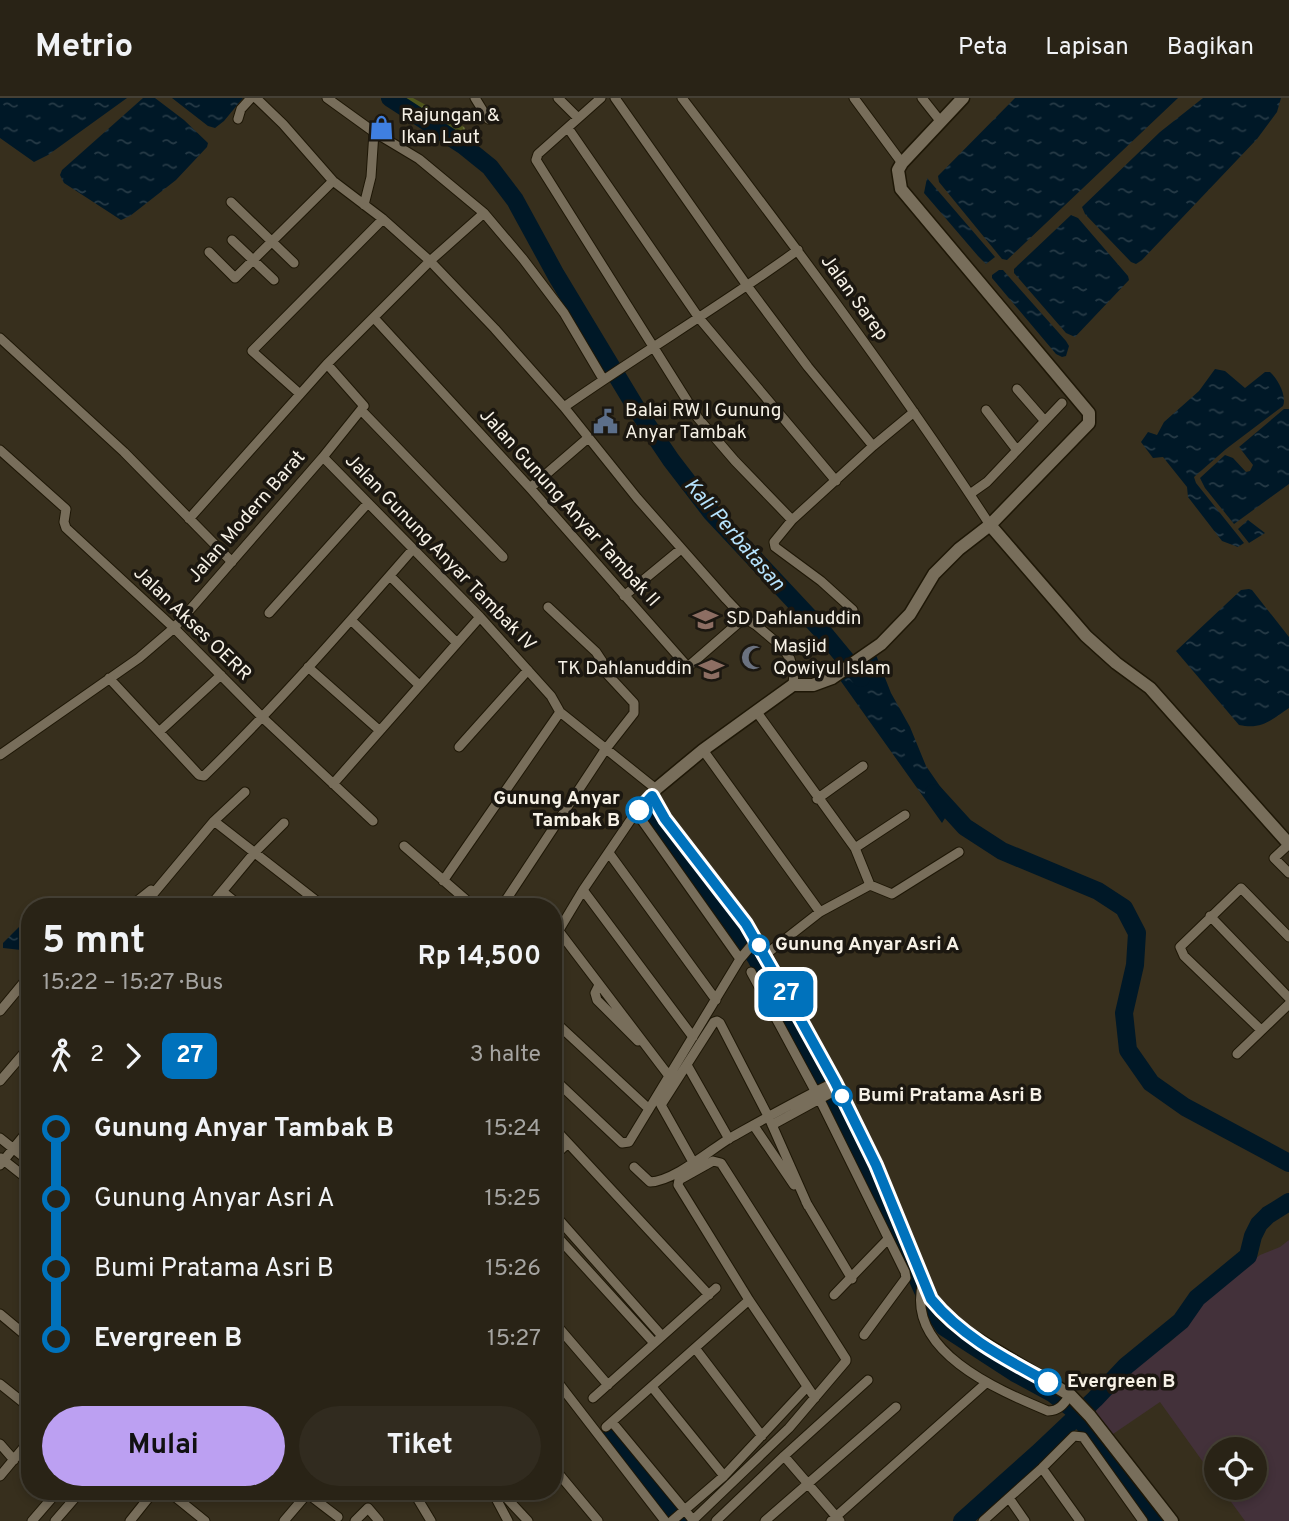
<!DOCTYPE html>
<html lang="id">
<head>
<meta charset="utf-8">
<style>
  body { margin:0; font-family:Overpass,sans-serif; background:#312b1f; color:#f1f3f6; height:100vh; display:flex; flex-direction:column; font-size:26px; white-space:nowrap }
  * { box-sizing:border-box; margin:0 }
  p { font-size:23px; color:#a5a4a1 }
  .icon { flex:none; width:38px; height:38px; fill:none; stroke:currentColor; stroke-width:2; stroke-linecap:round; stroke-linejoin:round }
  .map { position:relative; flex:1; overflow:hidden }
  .details { position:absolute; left:21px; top:800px; width:541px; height:602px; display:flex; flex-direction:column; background:#292316; border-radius:28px; box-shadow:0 4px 10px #0003,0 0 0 2px #454035 }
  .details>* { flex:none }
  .badge { padding:0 14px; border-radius:10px; font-size:24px; line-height:46px }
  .controls { position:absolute; left:1204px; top:1339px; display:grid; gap:14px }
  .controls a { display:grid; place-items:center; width:63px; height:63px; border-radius:50%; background:#292316; box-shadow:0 4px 10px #0003,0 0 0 2px #454035; font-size:35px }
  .map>.badge { position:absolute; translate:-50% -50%; box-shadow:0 0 0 4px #fff }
  .legs { display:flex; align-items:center; gap:10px; height:77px; padding:0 21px; font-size:23px }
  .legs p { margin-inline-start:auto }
  .overview { display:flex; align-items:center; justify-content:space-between; height:119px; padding:0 21px }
  h1 { font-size:38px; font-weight:700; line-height:52px }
  .action { display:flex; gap:14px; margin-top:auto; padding:14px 21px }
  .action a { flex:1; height:80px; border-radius:42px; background:#bca0f2; color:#111; font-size:28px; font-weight:700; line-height:80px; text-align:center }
  .action a+a { background:#312b1f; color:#f1f3f6 }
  ul { padding:0 21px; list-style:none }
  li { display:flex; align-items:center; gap:24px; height:70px; font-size:26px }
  li i { display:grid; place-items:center; width:10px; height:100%; margin:0 9px; background:currentColor }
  li i::after { content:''; width:18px; height:18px; margin:-9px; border:5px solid; border-radius:50%; background:#292316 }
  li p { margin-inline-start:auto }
  li:first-child i { background:linear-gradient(#0000 50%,currentColor 0) }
  li:last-child i { background:linear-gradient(currentColor 50%,#0000 0) }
  header { display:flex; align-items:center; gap:42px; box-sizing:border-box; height:98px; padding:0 35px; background:#292316; border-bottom:2px solid #454035 }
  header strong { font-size:33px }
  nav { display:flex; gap:38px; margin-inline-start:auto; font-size:24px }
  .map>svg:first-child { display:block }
  .education { fill:#43313a }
  .wetland { fill:url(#wetland-marsh) }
  .water { fill:url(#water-ripples) }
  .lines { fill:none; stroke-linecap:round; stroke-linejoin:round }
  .river { stroke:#001827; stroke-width:18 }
  .street-casing { stroke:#1e1706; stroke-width:11 }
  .secondary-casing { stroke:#1e1706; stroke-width:15 }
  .street { stroke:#786e5b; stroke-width:9 }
  .secondary { stroke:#786e5b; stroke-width:12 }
  .line-1-casing { stroke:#fff; stroke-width:16 }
  .line-1 { stroke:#0072bc; stroke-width:10 }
  .stop-1-dot { fill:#fff; stroke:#0072bc; stroke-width:3.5 }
  .labels { text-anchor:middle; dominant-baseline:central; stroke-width:7; stroke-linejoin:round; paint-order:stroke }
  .poi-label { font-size:19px; fill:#f6f1e6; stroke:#1b1710; text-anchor:start }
  .street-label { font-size:19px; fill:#f6f1e6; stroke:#1b1710 }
  .stop-label { font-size:19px; font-weight:bold; fill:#f6f1e6; stroke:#1b1710; text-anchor:start }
  .water-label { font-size:21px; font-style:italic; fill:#b6e3fd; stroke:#1b1710 }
</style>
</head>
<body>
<header>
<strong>Metrio</strong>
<nav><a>Peta</a><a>Lapisan</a><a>Bagikan</a></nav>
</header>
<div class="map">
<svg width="1289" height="1423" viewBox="0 0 1289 1423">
  <defs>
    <pattern id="wetland-marsh" width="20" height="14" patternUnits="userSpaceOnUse" patternTransform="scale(1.75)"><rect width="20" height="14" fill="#4f561c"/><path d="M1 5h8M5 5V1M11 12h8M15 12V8" fill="none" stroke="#696f3d"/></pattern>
    <pattern id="water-ripples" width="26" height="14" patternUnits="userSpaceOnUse" patternTransform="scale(1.75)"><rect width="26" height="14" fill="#001827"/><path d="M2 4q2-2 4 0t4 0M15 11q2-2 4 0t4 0" fill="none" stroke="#263a46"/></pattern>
  </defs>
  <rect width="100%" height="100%" fill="#372f1d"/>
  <path class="education" d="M1289 1142V1423H1245L1221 1390H1255V1351H1216V1382L1160 1304 1113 1336 1095 1314 1133 1266 1169 1245 1190 1225 1202 1204 1260 1157 1280 1149Z"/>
  <path class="wetland" d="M395 0H413L459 25 465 30 466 38 461 41C451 38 445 30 436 25 422 16 408 10 395 0Z"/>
  <path class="water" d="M0 0H127L48 57 34 64 0 40Z
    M143 0H155L184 22 208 45 207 49 176 82 130 118 121 122 64 85 60 77 62 72Z
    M172 0H243L224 23 215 30 208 28Z
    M1015 0H1178L1007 162 1002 161 939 84 938 78Z
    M1203 0H1281L1277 14 1257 41 1142 162 1136 166 1131 164 1085 116 1082 109 1160 34Z
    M927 80 995 159 986 166 978 158 924 95Z
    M1071 117 1078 120 1128 178 1129 182 1075 239 1066 235 1014 175V171Z
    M999 172H1003L1066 243 1069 248 1066 258 1062 259 1056 256 992 180V177Z
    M1215 271 1225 273 1245 290 1265 274H1270C1278 281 1287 298 1283 308L1226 351 1194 379 1196 385 1244 445 1238 449 1222 443 1188 399 1187 389 1163 359 1153 360 1141 344 1148 334 1157 337 1164 324 1199 293Z
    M1284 311H1289V386L1234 426 1205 390 1200 380 1225 357 1233 360 1246 374 1250 373 1253 367 1239 349Z
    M1248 422 1265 435 1249 445 1238 431Z
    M1249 491 1252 492 1289 539V610C1271 622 1262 632 1239 627L1176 553 1241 492Z
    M876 557 891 595 910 629 926 668 953 707 942 725 840 582Z
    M30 818V853L3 850V845Z"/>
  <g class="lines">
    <path class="river" d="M390 0 464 48 490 69 515 102 556 177 638 313 671 362 711 414 823 534 861 580
      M934 695 965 729 1002 753 1098 793 1124 810 1137 835 1135 867 1124 915 1128 952 1151 985 1185 1009 1289 1065
      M644 712 727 818 756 860 832 1000 875 1086 928 1204 944 1229 1015 1275 1052 1295 1079 1316 1083 1325 1160 1423
      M611 1337 680 1423
      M962 1423 1038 1355 1095 1301 1126 1268 1181 1223 1197 1200 1248 1158 1253 1138 1259 1126 1268 1117 1289 1104"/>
    <defs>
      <path id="street" d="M256 0 283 26 333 83 383 121 430 163 495 231 564 309 637 400 726 501 744 520 756 527 783 550 790 561 794 575 793 587
        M327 0 374 34 419 61 484 115 523 161 564 215 603 281
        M475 0 488 21
        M558 0 578 20
        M601 0 538 56 536 62 698 320 735 363 792 422
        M615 0 748 189 808 269 873 348
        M682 0C789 140 894 280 990 427
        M854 0 902 65
        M922 0 941 24
        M238 21 241 11 251 0
        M568 30 699 220 836 383
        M231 104 294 165
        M364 107 371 79 374 34
        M484 115 430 163 327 266 364 308 323 359 480 519 551 598 560 614 656 691
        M232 142 274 182
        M209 154 235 180 333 83
        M375 221 530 390 686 567H690L744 520
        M0 240 124 354 232 464
        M1017 291 1044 322
        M300 296 252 253 383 121
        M564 309C641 255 722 207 798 152
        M361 312 503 459
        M986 312 1016 351
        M0 352 66 411 64 424 66 430 174 530 263 620 373 723
        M530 390 588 340
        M970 396 987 384 1062 305
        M189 421 327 266
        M390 478 456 544
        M624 498 681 451
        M853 512 821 483 775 449 774 444 792 422 873 348 914 314
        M269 515 368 405
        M352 523 419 587
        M308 569 379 632
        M109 580 199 677 204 678C278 606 345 529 413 451
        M756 613 855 750 870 787
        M159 634 221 577
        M459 649 528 572
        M703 652 820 814
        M0 657 139 560 174 530 323 359
        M333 686 480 519
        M817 701 863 668
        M214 723 323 808
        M1289 746 1274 760 1289 775
        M404 748 473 808
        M855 750 905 717
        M609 755 716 902
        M443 783 560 614
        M583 792 693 939
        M223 794 240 808
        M131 808 151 792
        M143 808 214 723 245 694
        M210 808 255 754 284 725
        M502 808 605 652 634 615V605L608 577 602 563 596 554 548 509
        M1210 818 1289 900
        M558 832 669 978
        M553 842 583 792 636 714 652 698
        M765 857 820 814 870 787 892 796 959 754
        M740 861 756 842
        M751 874 819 1000 905 1174 906 1180 864 1237
        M599 887 595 895 597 902 638 943
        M0 913 30 877
        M553 922 649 1011
        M1261 932 1184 858 1180 849 1241 790 1289 839
        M1237 956 1289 906
        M687 967 729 1041
        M553 980 622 1045 629 1044 740 861 636 714
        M0 983 30 948
        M772 1027 838 991
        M754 1028 794 1087
        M553 1029 568 1045 553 1059
        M0 1040 30 1064
        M568 1045 709 1197
        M1 1060 30 1083
        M693 1064 661 1007 714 924 717 923 720 925 769 1020 808 1108
        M0 1067 30 1030
        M634 1069 650 1084C674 1083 709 1053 730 1040 764 1021 799 1001 835 984
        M806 1104 852 1181
        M553 1115 662 1238
        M553 1134 654 1245
        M923 1184C904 1253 998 1292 1048 1313 1059 1313 1064 1306 1070 1297
        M834 1197 888 1141
        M0 1216 30 1241
        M553 1223 608 1287
        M695 1250 762 1338
        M553 1278 665 1423
        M0 1286 30 1310
        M652 1289 724 1378
        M593 1300 716 1190
        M612 1324 693 1422
        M606 1329 749 1202
        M0 1346 14 1362
        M784 1358 840 1423
        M553 1369 598 1423
        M1042 1370 1080 1423
        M0 1378 30 1342
        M168 1393 205 1423
        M304 1393 338 1419
        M413 1393 431 1423
        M492 1393 508 1423
        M500 1393 528 1423
        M1009 1400 1025 1423
        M32 1423 58 1393
        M55 1423 81 1393
        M130 1423 154 1393
        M284 1423 307 1396
        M355 1423 368 1410 379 1423
        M672 1423 724 1378 807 1289
        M692 1423 789 1330 846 1263V1261L721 1065 713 1063 679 1082 678 1087 749 1202 815 1300
        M716 1423 784 1358 868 1282
        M765 1423 896 1309
        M831 1423 986 1285
        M983 1423 1042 1370 1074 1338 1083 1339 1143 1423"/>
      <path id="secondary" d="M963 0 902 65 898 72 901 91 1089 315V325L990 427 959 451 934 476 910 516 881 546 832 580 813 587H793L703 652 656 691 652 698 665 721 746 826 765 857 835 984 876 1067 931 1201 944 1217 962 1232 1070 1297 1090 1318 1172 1423
        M990 427 1086 538 1116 565 1150 590 1289 746"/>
    </defs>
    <use href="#street" class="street-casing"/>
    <use href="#secondary" class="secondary-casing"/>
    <use href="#street" class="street"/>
    <use href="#secondary" class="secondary"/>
  </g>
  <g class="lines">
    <defs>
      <path id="line-1" d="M639 712 652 698 665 721 746 826 788 899 835 984 876 1067 931 1201C962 1239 1006 1261 1048 1284"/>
    </defs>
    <use href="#line-1" class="line-1-casing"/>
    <use href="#line-1" class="line-1"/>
  </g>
  <defs>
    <symbol id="shop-bare" viewBox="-9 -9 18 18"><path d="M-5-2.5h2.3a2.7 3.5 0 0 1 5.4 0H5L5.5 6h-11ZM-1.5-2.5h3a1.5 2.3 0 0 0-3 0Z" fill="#3f7fe0" stroke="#1b1710" stroke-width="2.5" paint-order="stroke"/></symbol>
    <symbol id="civic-bare" viewBox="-9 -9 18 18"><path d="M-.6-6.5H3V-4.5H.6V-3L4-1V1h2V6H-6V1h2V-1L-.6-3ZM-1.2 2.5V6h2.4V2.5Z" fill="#5c6f8a" stroke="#1b1710" stroke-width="2.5" paint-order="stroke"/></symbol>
    <symbol id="school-bare" viewBox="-9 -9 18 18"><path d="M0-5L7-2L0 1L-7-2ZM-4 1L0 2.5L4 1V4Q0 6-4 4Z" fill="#8d6e63" stroke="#1b1710" stroke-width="2.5" paint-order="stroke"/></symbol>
    <symbol id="mosque-bare" viewBox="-9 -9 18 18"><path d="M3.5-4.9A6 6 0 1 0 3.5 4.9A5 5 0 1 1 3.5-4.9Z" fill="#6b7280" stroke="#1b1710" stroke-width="2.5" paint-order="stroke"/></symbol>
  </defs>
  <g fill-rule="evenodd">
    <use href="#shop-bare" x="364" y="12" width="35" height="35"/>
    <use href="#civic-bare" x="588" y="306" width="35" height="35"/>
    <use href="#school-bare" x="688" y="504" width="35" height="35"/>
    <use href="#mosque-bare" x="736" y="542" width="35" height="35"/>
    <use href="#school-bare" x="694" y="554" width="35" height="35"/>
  </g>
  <g class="stop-1-dot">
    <circle cx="639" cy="712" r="12"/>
    <circle cx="759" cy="847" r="9"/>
    <circle cx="842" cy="998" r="9"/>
    <circle cx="1048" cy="1284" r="12"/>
  </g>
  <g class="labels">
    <g class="poi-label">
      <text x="401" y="18">Rajungan &amp;<tspan x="401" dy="22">Ikan Laut</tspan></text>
      <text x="625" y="313">Balai RW I Gunung<tspan x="625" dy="22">Anyar Tambak</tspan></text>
      <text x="726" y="521">SD Dahlanuddin</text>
      <text x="773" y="549">Masjid<tspan x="773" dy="22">Qowiyul Islam</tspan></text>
      <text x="692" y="571" text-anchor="end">TK Dahlanuddin</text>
    </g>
    <g class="street-label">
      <text transform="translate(854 200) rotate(54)">Jalan Sarep</text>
      <text transform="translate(569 410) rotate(48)">Jalan Gunung Anyar Tambak II</text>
      <text transform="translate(247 419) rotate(-49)">Jalan Modern Barat</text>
      <text transform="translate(440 455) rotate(46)">Jalan Gunung Anyar Tambak IV</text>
      <text transform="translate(192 526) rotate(44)">Jalan Akses OERR</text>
    </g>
    <g class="stop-label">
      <text x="620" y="701" text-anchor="end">Gunung Anyar<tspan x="620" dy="22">Tambak B</tspan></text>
      <text x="775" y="847">Gunung Anyar Asri A</text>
      <text x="858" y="998">Bumi Pratama Asri B</text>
      <text x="1067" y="1284">Evergreen B</text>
    </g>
    <g class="water-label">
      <text transform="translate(734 437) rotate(49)">Kali Perbatasan</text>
    </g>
  </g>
</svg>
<div class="controls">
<a><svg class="icon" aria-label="locate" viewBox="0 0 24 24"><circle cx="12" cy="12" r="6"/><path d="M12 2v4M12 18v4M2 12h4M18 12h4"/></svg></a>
</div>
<b class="badge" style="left:786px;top:896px;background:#0072bc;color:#fff">27</b>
<section class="details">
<div class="overview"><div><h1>5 mnt</h1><p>15:22 – 15:27 · Bus</p></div><b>Rp 14,500</b></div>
<div class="legs"><svg class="icon" aria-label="walk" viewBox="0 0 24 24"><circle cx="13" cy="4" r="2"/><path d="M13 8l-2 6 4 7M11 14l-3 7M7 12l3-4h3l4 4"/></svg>2<svg class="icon" aria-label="forward" viewBox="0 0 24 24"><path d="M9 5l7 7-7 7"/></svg><b class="badge" style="background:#0072bc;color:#fff">27</b><p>3 halte</p></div>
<ul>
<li><i style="color:#0072bc"></i><b>Gunung Anyar Tambak B</b><p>15:24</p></li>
<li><i style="color:#0072bc"></i><span>Gunung Anyar Asri A</span><p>15:25</p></li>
<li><i style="color:#0072bc"></i><span>Bumi Pratama Asri B</span><p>15:26</p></li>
<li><i style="color:#0072bc"></i><b>Evergreen B</b><p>15:27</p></li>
</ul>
<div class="action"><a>Mulai</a><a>Tiket</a></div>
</section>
</div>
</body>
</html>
